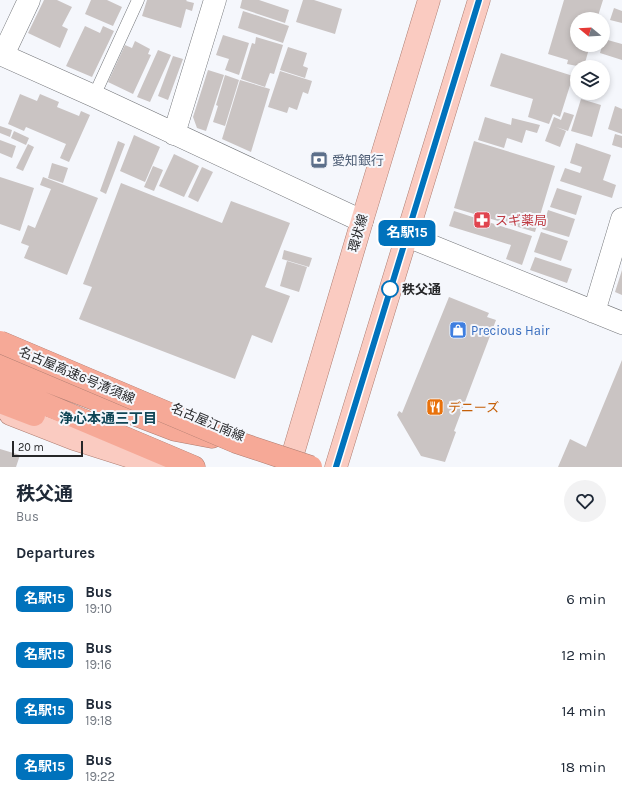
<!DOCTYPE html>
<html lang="en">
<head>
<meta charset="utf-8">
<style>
  body { margin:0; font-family:Karla,"Noto Sans JP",sans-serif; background:#f2f2f3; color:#1f2937; height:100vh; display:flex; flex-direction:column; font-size:15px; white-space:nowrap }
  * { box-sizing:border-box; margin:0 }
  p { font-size:13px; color:#747a83 }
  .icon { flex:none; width:22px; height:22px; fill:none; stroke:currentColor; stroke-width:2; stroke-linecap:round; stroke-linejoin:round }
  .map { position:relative; height:467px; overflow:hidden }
  .side { display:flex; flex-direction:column; background:#fff; flex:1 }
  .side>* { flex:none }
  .badge { padding:0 8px; border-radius:6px; font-size:14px; line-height:26px }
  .needle { width:26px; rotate:288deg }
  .buttons { position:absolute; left:570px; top:12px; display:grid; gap:8px }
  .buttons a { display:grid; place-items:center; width:40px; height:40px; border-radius:50%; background:#fff; box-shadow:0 2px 6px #0003; font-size:20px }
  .scale { position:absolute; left:12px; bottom:10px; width:71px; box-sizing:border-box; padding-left:4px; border:2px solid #262729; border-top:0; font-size:11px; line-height:14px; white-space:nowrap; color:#262729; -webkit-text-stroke:3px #f5f7fc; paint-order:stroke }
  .map>.badge { position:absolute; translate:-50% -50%; box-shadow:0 0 0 2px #fff }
  h2 { padding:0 16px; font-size:15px; line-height:36px }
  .round { display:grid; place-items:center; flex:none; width:42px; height:42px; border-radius:21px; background:#f2f2f3 }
  .head { display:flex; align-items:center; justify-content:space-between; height:68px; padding:0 16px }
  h1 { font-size:19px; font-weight:700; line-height:30px }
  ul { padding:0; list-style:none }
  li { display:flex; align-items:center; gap:12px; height:56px; padding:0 16px }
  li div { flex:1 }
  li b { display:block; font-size:15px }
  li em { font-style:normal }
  li .badge { min-width:44px; font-weight:700; text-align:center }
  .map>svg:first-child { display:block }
  .building { fill:#cac4c3 }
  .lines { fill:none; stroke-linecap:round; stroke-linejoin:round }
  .service-casing { stroke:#74767a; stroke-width:13 }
  .minor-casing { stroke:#74767a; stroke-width:23 }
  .primary-casing { stroke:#ad7c70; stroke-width:23 }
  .motorway-casing { stroke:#ad7c70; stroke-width:23 }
  .service { stroke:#fff; stroke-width:12 }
  .minor { stroke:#fff; stroke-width:22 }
  .primary { stroke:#facbc1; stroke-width:22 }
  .motorway { stroke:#f6a997; stroke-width:22 }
  .motorway-bridge-casing { stroke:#ad7c70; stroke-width:23; stroke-linecap:butt }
  .motorway-bridge { stroke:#f6a997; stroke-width:22 }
  .line-casing { stroke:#fff; stroke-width:9 }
  .line { stroke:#0072bc; stroke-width:6 }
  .stop-dot { fill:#fff; stroke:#0072bc; stroke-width:2 }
  .labels { text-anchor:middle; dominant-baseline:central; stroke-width:4; stroke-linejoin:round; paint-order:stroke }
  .service-label { font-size:13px; fill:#4e5e75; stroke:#f5f7fc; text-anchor:start }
  .health-label { font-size:13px; fill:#be3a42; stroke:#f5f7fc; text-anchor:start }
  .street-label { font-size:13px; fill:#262729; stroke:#f5f7fc }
  .stop-label { font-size:13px; font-weight:bold; fill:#262729; stroke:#f5f7fc; text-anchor:start }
  .shop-label { font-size:13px; fill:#366cbe; stroke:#f5f7fc; text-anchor:start }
  .food-label { font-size:13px; fill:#c56008; stroke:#f5f7fc; text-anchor:start }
  .neighbourhood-label { font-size:14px; font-weight:bold; fill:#0f4555; stroke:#f5f7fc }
</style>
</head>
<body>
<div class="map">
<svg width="622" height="467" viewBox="0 0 622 467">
  <rect width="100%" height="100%" fill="#f5f7fc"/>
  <path class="building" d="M44 0H57L72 7 62 26 68 29 60 48 28 33Z
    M91 0H107L122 7 113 26 85 14Z
    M147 0H187L186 1 194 3 192 11 186 9 181 28 142 16Z
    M242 0H259L289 10 285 23 240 8Z
    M303 0H314L342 9 335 34 296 22Z
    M564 0H603L597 19H577V45H590L585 63 583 62 582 67 567 64 568 60 548 54Z
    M614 8 622 11V23L610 20Z
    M243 11 289 26 283 43 238 28Z
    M85 26 100 33 103 26 114 31 92 77 66 66Z
    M223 35 249 43 239 75 225 70 229 59 216 55Z
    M256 37 283 45 274 74 270 73 265 87 241 79 252 43 255 44Z
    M604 39 622 44V60L600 53Z
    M135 41 150 49 148 54 151 55 133 94 108 82 125 45 132 48Z
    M288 47 307 53 303 66 308 68 305 78 280 70Z
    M158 50 171 55 150 102 137 97Z
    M501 53 573 76 560 117 553 114 549 124 528 117 533 99 490 86Z
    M173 56 183 59 168 100 158 96Z
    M208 70 224 75 206 131 197 128 193 117Z
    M280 71 312 81 308 94 303 92 297 110 289 107 287 113 268 107Z
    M225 75 239 80 225 126 213 122 218 106 216 105Z
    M240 80 270 89 251 152 222 139Z
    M20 94 37 101 40 94 59 102 57 107 79 116 81 111 90 115 69 162 60 158 66 144 26 127 24 131 8 124Z
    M581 99 601 105 592 137 571 131Z
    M615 106 622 109V134L608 129Z
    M564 112 574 115 568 131 556 127 566 131 560 147 545 141 554 117 561 120Z
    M485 117 511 125 512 118 540 125 537 133 526 130 522 143 507 138 504 148 478 140Z
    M0 126 12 130 10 137 0 133Z
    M14 131 29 138 26 145 11 138Z
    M615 134 622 136V148L612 145Z
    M134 135 160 147 145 182 120 171Z
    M0 140 16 146 12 158 0 153Z
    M118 141 125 144 106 194 100 191Z
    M474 141 555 166 535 232 454 208Z
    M576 143 611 155 603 180 616 185 612 198 560 181 565 168 580 173 582 167 570 163Z
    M28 144 34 147 23 171 16 168Z
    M174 154 199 166 184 197 159 186Z
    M52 163 68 168 63 183 48 178Z
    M153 166 163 170 154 191 144 187Z
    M202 167 213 172 198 202 188 197Z
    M0 177 34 188 20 231 0 224Z
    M43 177 98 198 67 275 24 258 29 246 21 243 28 225 35 228 51 189 40 185Z
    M121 183 222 223 231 201 290 223 265 287 290 296 272 343 252 335 235 379 79 319 92 287 83 284Z
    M557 188 582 196 576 215 550 207Z
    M548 210 575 219 569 237 542 229Z
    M454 211 532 236 522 265 506 259 511 245 449 226Z
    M541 232 568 241 561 261 534 252Z
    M284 250 312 258 309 267 282 259Z
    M535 257 572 269 567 283 530 270Z
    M287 261 307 267 299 292 280 286Z
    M622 270V295L615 292Z
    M449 297 489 313 487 317 496 320 454 431 456 432 445 462 421 456 397 415 399 411 402 413Z
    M622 360V467H558L570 439 586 447Z
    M0 449 20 455 16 467H0Z"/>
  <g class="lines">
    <defs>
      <path id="service" d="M94 96 138 0"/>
      <path id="minor" d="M0 54 94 96 362 221
        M3 55 29 0
        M174 134 215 0
        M407 236 622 323
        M594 312 622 219"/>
      <path id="primary" d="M10 414 74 439 162 467
        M289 467 362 221 429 0
        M336 467 479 0"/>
      <path id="motorway" d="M0 363 175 430 212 437
        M0 385 194 467
        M0 402 34 415"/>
    </defs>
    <use href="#service" class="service-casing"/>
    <use href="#minor" class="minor-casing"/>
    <use href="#primary" class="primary-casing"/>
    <use href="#motorway" class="motorway-casing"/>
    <use href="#service" class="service"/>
    <use href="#minor" class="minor"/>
    <use href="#primary" class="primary"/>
    <use href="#motorway" class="motorway"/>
    <defs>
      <path id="motorway-bridge" d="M0 342 236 442 311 467"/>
    </defs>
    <use href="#motorway-bridge" class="motorway-bridge-casing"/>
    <use href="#motorway-bridge" class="motorway-bridge"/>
  </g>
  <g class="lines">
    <defs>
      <path id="line" d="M336 467 479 0"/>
    </defs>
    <use href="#line" class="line-casing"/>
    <use href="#line" class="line"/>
  </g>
  <defs>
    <symbol id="bank-square" viewBox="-11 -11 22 22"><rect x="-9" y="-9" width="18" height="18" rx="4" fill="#5c6f8a" stroke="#f5f7fc"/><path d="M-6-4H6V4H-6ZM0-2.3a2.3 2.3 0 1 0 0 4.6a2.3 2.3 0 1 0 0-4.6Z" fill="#fff"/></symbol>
    <symbol id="pharmacy-square" viewBox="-11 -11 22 22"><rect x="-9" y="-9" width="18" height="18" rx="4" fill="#e0444e" stroke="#f5f7fc"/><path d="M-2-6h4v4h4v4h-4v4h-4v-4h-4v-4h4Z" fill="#fff"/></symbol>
    <symbol id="shop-square" viewBox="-11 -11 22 22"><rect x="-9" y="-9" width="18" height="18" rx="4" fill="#3f7fe0" stroke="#f5f7fc"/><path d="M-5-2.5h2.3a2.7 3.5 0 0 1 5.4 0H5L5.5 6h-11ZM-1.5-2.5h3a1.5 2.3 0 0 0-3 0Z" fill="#fff"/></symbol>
    <symbol id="restaurant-square" viewBox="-11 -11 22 22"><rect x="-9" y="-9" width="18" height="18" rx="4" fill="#e8710a" stroke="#f5f7fc"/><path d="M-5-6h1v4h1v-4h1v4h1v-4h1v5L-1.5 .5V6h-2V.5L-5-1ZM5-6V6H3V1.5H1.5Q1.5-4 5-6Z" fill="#fff"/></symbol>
  </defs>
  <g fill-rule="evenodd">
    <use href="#bank-square" x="309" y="150" width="20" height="20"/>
    <use href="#pharmacy-square" x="472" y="210" width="20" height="20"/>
    <use href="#shop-square" x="448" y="320" width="20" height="20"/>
    <use href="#restaurant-square" x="425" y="397" width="20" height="20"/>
  </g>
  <circle class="stop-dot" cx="390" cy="289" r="8"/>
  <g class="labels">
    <g class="service-label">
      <text x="332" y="160">愛知銀行</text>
    </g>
    <g class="health-label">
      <text x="495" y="220">スギ薬局</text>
    </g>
    <g class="street-label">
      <text transform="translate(358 233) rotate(-74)">環状線</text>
      <text transform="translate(77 375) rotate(23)">名古屋高速6号清須線</text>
      <text transform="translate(208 422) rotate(23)">名古屋江南線</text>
    </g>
    <g class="stop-label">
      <text x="402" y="289">秩父通</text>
    </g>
    <g class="shop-label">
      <text x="471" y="330">Precious Hair</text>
    </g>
    <g class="food-label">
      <text x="448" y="407">デニーズ</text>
    </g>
    <g class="neighbourhood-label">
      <text x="108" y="418">浄心本通三丁目</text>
    </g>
  </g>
</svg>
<div class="buttons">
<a><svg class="needle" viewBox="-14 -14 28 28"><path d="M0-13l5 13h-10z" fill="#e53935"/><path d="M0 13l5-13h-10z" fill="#747a83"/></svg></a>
<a><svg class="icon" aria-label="layers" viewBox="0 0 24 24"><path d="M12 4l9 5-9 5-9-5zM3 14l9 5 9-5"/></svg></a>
</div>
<div class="scale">20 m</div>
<b class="badge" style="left:407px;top:233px;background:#0072bc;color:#fff">名駅15</b>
</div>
<section class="side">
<div class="head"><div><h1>秩父通</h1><p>Bus</p></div><a class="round"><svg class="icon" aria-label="heart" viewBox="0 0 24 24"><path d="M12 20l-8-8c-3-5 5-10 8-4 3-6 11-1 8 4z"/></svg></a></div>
<h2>Departures</h2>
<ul>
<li><span class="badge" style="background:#0072bc;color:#fff">名駅15</span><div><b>Bus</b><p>19:10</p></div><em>6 min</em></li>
<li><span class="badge" style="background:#0072bc;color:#fff">名駅15</span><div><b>Bus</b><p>19:16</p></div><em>12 min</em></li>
<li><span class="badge" style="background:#0072bc;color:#fff">名駅15</span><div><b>Bus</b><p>19:18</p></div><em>14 min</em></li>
<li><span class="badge" style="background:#0072bc;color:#fff">名駅15</span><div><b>Bus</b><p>19:22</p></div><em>18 min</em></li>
</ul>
</section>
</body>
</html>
